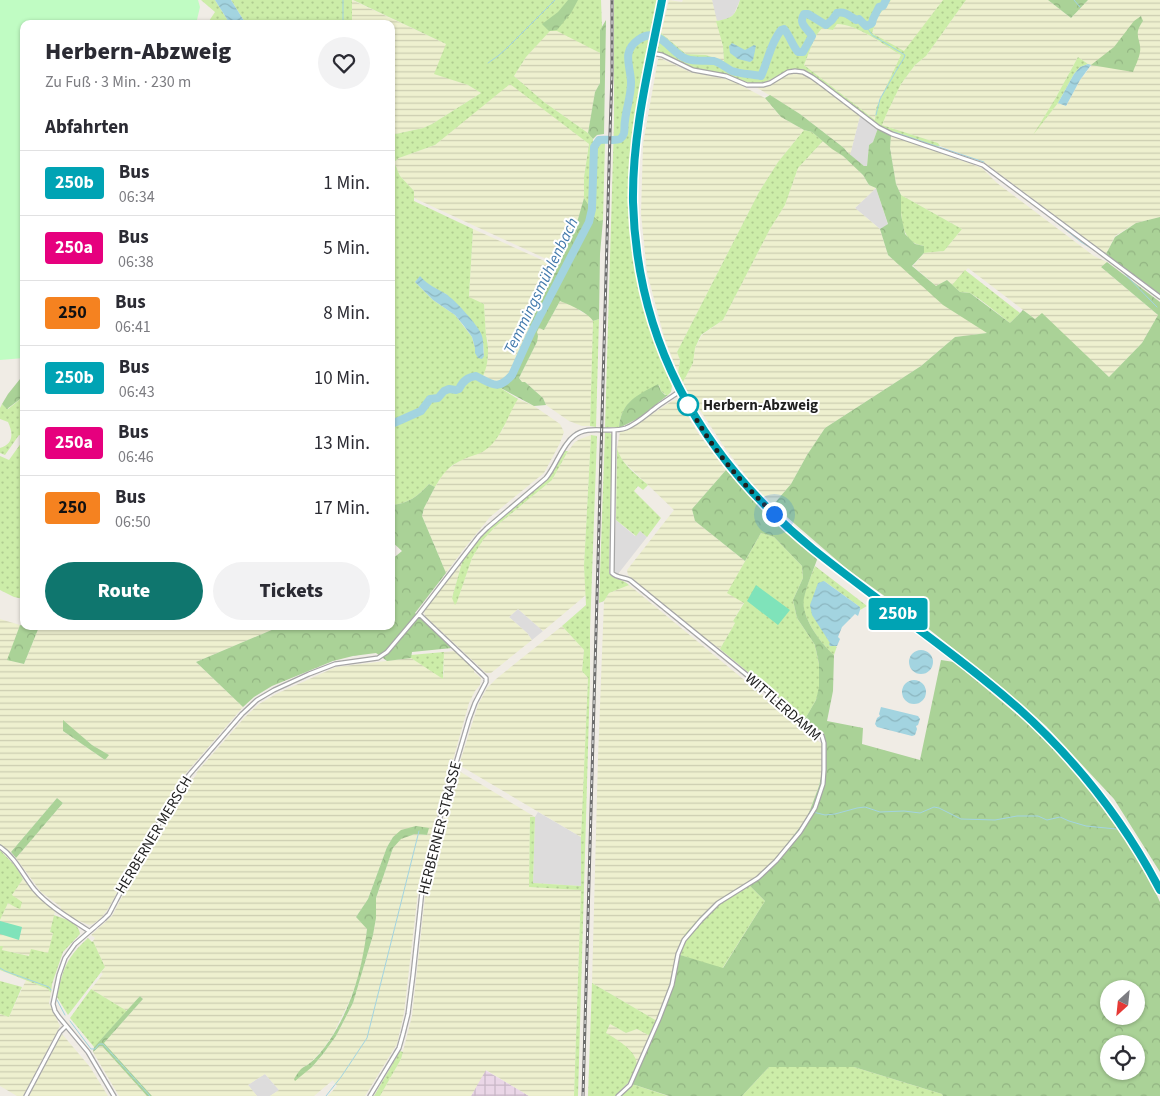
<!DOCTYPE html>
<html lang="de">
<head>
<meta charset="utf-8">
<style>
  body { margin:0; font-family:"Source Sans 3",sans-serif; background:#f2f2f3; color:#2b2b33; height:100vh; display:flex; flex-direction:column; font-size:19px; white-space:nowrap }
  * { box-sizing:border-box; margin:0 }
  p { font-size:16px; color:#7c7c81 }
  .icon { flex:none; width:28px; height:28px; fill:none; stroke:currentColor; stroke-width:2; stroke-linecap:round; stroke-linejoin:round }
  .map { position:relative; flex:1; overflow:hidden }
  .details { position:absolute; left:20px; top:20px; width:375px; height:610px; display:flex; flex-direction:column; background:#fff; border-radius:10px; box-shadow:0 1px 4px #0004 }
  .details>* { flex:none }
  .badge { padding:0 10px; border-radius:4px; font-size:18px; line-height:32px }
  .needle { width:32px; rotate:207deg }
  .fabs { position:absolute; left:1100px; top:980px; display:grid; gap:10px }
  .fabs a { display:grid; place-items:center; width:45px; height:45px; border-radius:50%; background:#fff; box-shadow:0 1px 4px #0004; font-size:25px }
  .you { position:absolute; width:25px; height:25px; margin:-12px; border:4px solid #fff; border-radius:50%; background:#1a73e8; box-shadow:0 0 0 8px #1a73e833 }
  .map>.badge { position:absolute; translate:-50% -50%; box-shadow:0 0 0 2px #fff }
  h2 { padding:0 25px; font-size:19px; line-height:45px }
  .round { display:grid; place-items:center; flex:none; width:52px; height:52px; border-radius:26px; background:#f2f2f3 }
  .headline { display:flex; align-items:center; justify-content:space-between; height:85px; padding:0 25px }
  h1 { font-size:24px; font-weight:800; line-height:38px }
  .primary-button { display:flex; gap:10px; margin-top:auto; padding:10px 25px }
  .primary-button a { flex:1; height:58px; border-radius:30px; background:#0f766e; color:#fff; font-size:20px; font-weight:800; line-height:58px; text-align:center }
  .primary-button a+a { background:#f2f2f3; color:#2b2b33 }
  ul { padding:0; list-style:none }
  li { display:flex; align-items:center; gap:15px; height:65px; padding:0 25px; border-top:1px solid #e1e1e2 }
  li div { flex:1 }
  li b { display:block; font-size:19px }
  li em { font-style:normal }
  li .badge { min-width:55px; font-weight:700; text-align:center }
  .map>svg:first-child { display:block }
  .residential { fill:#dddcdc }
  .industrial { fill:url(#industrial-grid) }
  .farmland { fill:url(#farmland-rules); fill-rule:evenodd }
  .grass { fill:url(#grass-dots); fill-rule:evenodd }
  .forest { fill:url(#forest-crowns); fill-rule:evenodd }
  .park { fill:#c0fcc3 }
  .pitch { fill:#7fe3ba }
  .water { fill:url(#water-waves) }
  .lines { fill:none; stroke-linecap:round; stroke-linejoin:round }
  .stream { stroke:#a3d4e0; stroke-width:1 }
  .river { stroke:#a3d4e0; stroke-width:8 }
  .minor-casing { stroke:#a6a6a6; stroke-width:5.5 }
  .tertiary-casing { stroke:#a6a6a6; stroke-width:7 }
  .minor { stroke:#fff; stroke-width:3 }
  .tertiary { stroke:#fff; stroke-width:4.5 }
  .rail-casing { stroke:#6d6d6d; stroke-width:3 }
  .rail { stroke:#fff; stroke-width:1; stroke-dasharray:4; stroke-linecap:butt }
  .line-casing { stroke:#fff; stroke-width:11 }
  .line { stroke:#00a3b4; stroke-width:8 }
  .walk { stroke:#1f1f1f; stroke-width:5; stroke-dasharray:0 9 }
  .stop-dot { fill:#fff; stroke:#00a3b4; stroke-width:2.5 }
  .labels { text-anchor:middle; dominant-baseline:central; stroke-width:4; stroke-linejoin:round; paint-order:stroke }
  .stop-label { font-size:15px; font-weight:bold; fill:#1f1f1f; stroke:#fff; text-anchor:start }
  .street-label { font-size:15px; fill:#1f1f1f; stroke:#fff }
  .water-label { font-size:16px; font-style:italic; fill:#437aac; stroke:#fff }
</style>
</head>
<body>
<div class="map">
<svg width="1160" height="1096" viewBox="0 0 1160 1096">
  <defs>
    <pattern id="industrial-grid" width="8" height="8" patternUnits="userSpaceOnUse" patternTransform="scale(1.25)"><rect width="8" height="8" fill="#ead6e7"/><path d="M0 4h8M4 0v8" fill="none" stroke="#c8b7c6"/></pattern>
    <pattern id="farmland-rules" width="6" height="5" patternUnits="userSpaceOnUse" patternTransform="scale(1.25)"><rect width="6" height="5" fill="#eef0cf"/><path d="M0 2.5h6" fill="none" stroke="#cccdb1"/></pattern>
    <pattern id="grass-dots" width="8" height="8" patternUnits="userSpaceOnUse" patternTransform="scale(1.25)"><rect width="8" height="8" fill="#cceda8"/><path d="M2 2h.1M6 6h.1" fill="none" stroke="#afcb90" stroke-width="1.8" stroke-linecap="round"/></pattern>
    <pattern id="forest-crowns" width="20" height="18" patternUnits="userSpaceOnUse" patternTransform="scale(1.25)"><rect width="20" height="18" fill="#aad297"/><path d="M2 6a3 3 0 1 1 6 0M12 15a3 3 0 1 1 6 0" fill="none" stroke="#92b482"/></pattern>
    <pattern id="water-waves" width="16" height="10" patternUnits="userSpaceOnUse" patternTransform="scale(1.25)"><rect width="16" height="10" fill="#a3d4e0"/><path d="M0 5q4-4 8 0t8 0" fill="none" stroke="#8cb6c0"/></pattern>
  </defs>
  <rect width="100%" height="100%" fill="#f0ece5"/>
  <path class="residential" d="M712 0H740L734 14 728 19 716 21Z
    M860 116 878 128 873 142 869 145 867 166H864L850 155Z
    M876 188 888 225 880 229 855 208Z
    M616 520 635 536 640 531 647 537 618 574 614 572Z
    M518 609 543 631 532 640 527 633 509 617Z
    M538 812 581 837V886L533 883 535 817Z
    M265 1074 279 1090 270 1096H257L248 1085Z"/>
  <path class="industrial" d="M485 1070 529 1096H471Z"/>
  <path class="farmland" d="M352 0 446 44 454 80 468 85 481 93 432 124 423 128 391 135V24H352Z
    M669 0 682 2 683 0H712L723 46 724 61 706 55 686 54 661 33Z
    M891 0H943L904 52 872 33 878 16Z
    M966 0H1048L1071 18 1088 0H1160V217L1136 223 1115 236 1106 254 985 163 940 146 938 143 882 125 887 113 901 84 915 65 926 56ZM1078 57 1091 66 1080 80 1066 106 1058 103 1037 129 1055 99Z
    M837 24H842L858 29 902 55 876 108 875 120 804 65 815 37 822 27 833 30Z
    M557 30 600 53V83L595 92 588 133 544 102 514 76 526 57 549 31Z
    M660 58 690 72 731 80 765 98 781 117 804 130 778 162 759 192 677 352 680 359 678 373 664 337 647 272 641 214 643 144 658 59Z
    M797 73 804 74 811 78 860 116 850 155 844 148 800 114 756 87 762 86 783 76Z
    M510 83 589 144 584 177V198L578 219 560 258 555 263 414 198V191L400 176 394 162 399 158 435 145Z
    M891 135 982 168 997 183 1094 256 1107 262 1101 267 1158 315 1142 343 1109 377 1042 314 1035 319 968 268 952 285 947 280 936 286 913 266 924 253 944 251 962 229 901 195 896 184 890 147Z
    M823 141 843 156 856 168 863 175 869 185 876 188 855 208 880 229 888 255 909 273 988 333 955 337 921 366 825 428 807 455 791 484 773 505 749 480 723 445 686 389 683 382 693 363 695 348 702 335 723 320 770 229 785 205 798 168Z
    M473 229 551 264 553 269 524 322 531 327 510 373 506 379 502 382 492 381 483 377 488 358V341L486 336 484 304 469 298Z
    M560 301 575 306 581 312 591 316 593 321 590 426H582L569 421 546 405 543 398 525 382H522L519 378 537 342V332L539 328 544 330Z
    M518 399 534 406 560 424 564 432 560 443 544 473 490 517 463 550 446 573 422 516 424 508 435 487 445 471 461 460 483 451 496 439 503 429 511 409Z
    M677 400 679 401 698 433 726 470 692 509 695 521 745 561 728 593 744 602 733 621 735 623 720 649 700 635 628 575 627 570 674 510 625 463 619 456 617 448 620 432 634 426 672 401Z
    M591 435 584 566 586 595 543 631 518 609 509 617 527 633 532 640 491 673H486L425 616 424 611 463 559 452 598 457 602 472 558 483 540 495 527 552 480 568 451 575 442 580 439Z
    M629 585 823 745V768L819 786 807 818 772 863 748 884 677 954 670 983 657 1021 592 983 598 758 604 601 609 593Z
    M0 619 20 625 8 660 24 664 39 627 43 626H281L196 662 243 707 186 773 133 860 124 877 125 878 108 909 101 918 93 924 89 925 72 918 60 909 61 907 41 892 16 858 63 803 57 798 11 852 0 844ZM63 721 92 745 108 755 105 760 63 731Z
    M562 626 584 650 582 671 588 678 581 837 459 765 478 705 487 688 496 679Z
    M455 651 474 669V672L481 678 480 685 475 691 469 703 430 842 419 883 404 1013 397 1044 365 1096H328L337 1086 333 1080 314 1096H270L279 1090 265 1074 248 1085 257 1096H152L104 1043 143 999 140 996 127 1011 91 989 103 974 101 973 105 967 93 941 95 938 91 935 112 916 140 863 192 778 193 779 197 774 196 773 245 717 259 704 276 694 336 667 411 658 443 678 444 672V652ZM428 828 427 835 415 834 400 839 393 848 376 898V918L373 935 353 1003 336 1036 323 1054 312 1067 301 1069 310 1063 323 1049 332 1036 349 1002 357 981 364 953 367 928 356 917 368 899 387 847 393 837Z
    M459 771 535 817H530L529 887 581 889 574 1096H529L486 1070 471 1096H380L401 1059 412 1016 425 897 440 847 437 841Z
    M23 879 37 896 55 911 50 932 53 933 48 954 30 956 2 950 0 946V920L8 903 15 907 12 895Z
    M26 980 48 989 51 993 49 1003 60 1026 23 1096H17L0 1086V1014L9 1017Z
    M610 1024 626 1033 637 1029 650 1036 637 1067 606 1033Z
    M62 1034 90 1067 108 1096H29Z
    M100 1046H102L147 1096H119L93 1052Z"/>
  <path class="grass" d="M201 0H215L230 24H207L215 12Z
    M231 0H352V24H246Z
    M353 0H601L602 27 600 30V53L557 31H550L526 57 514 76 544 102 588 133 593 139V141L605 142 603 220 599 222 589 213 588 204 584 198V177L589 144 510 84 435 145 399 158 394 162 400 176 414 191V201L473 229 469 297 484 304 486 336C490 350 488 368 481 380L491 386 499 387 518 399C507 416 502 439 484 451 478 455 469 456 462 460 447 467 443 474 435 487L429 484C418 496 408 504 391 505V135L423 128 432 124 481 93 468 85 434 74 446 44ZM420 277 426 283 434 289 446 294 483 342 484 356 475 348 472 337 455 315 433 300 415 282Z
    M614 0H659L636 117 630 167V229L635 269 648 321 672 386 671 392 668 395H666L661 391 659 385C638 396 621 401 619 428L611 427 605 428 614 122Z
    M740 0H891L878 16 872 33 904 51 943 0H966L926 56 915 65 901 84 887 113 882 125 938 143 940 146 936 147 888 130 876 123 812 75C783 60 783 80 759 83 748 85 736 77 726 75 715 72 703 72 692 68 680 64 668 57 657 52L661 33 686 54 706 55 724 61 723 46 716 21C733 18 735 16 740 0ZM837 24C857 24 884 45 901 55L876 108 875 120 804 65 815 37 822 28 833 30Z
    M1078 57 1088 64 1080 67 1074 74 1058 103 1033 135 1055 99Z
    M804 130 812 132 823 141 798 168 785 205 770 229 723 320 701 335 695 348 693 363 683 382 678 373 680 360 677 352 759 192 778 162Z
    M901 195 962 229 944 251 924 253V246C921 245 918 245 916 244 899 236 901 210 901 195Z
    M965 270 1020 313 1010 323 982 301 970 293 960 292 952 285Z
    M599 319 596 427 590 426 593 321Z
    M24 396V437L19 435 5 455 0 453V448C14 444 13 433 8 422L0 419V408L2 404 8 409Z
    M605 432 610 433 612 435 609 573C613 579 617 578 623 581 625 582 627 583 629 585L609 593 604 601 599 603Z
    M591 435 597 436 590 631V679L578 1096H574L581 890 529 887 530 817H535L533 883 581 886V837L588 678 582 671 584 650 562 626 586 605 584 566Z
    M24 439V599L14 597 0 590V456L9 460Z
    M617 448C621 464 637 475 648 485L643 490 638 486 634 491 661 518 647 537 640 531 636 536 616 520Z
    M565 451H568L552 480 495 527 483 540 472 558 457 602 455 605 452 598 463 559 481 537 492 526 550 476Z
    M761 533 774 537 802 566 803 578 793 600 797 618 815 645 819 664 820 687 816 700 805 719 720 649 735 623 733 621 744 603 727 593Z
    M815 566 867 606 860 610V607L824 581 836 647 837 646 834 655C821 644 802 618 803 600 805 590 811 576 815 566Z
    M444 652 443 679 411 658V655Z
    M0 850 17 868 23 879 12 895 22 902 20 909 15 907 8 903 0 920Z
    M748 884 765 901 722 969 677 954 685 934 701 916 723 897Z
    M54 915C64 919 79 922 80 934L63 952 52 984 51 993 48 989 0 970V946H3L2 950 29 956 31 949 48 953 53 933 50 932Z
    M88 938 92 942 93 941 105 967 68 1015 57 997C63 969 66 958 88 938Z
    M0 981 22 987 9 1017 0 1014Z
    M592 983 657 1021 650 1036 637 1029 626 1033 610 1024 606 1033C621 1042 648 1057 632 1078 627 1085 620 1090 615 1096H588Z
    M91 989 127 1011 94 1047 70 1018Z
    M400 1051 403 1052 401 1059 380 1096H374Z
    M769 1067H854L942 1094 943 1096H742Z
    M632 1084 668 1096H621Z"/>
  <path class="forest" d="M568 0H578L571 13 557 30 549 31 542 24 558 12Z
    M1048 0H1088L1071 18Z
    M1141 16 1143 21C1132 36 1142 40 1140 52 1139 59 1135 66 1133 72L1091 65 1114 47 1134 21Z
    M606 20 604 134 597 135 593 139 588 133 595 92 600 83V30Z
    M770 95 800 114 844 148 847 152 864 166H867L869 145 873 142 878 128 891 135 890 148 896 184 901 195V215L905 234 915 244 924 246V253L912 266 936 286 947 280 960 292 970 293 1010 323 1023 310 1035 319 1042 313 1109 377 1142 343 1158 315 1101 267 1107 262 1160 302V872L1114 799 1046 726 999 685 915 618 847 569 773 505 791 484 807 455 825 428 921 366 955 337 987 333 943 305 888 255 880 229 888 224 876 188 869 185 863 175 843 156 832 149 812 132 804 130 781 117 765 98Z
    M584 198 588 204 589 213 599 221 603 220 600 254 599 319 593 321C589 313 568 304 560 301L544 330 539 328 537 332 538 336 537 342 519 378 522 382H525L543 398 546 405 534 406 499 387 497 382C504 381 506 378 510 373L531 327 524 323 555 263 560 258 578 219Z
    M1160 217V294L1106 254 1115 237 1136 223Z
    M24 374V396L7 409 2 404 8 394Z
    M658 384 661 391 665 395H668L639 418 619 428C621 401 638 395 658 384Z
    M726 470 769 515 818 557C813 571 807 585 804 598 800 616 821 644 834 655L833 691 827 721 863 728 862 744 920 760 941 660 954 662 1043 736 1106 809 1148 876 1160 902V1096H943L942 1094 854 1067H769L742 1096H669L632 1084 633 1077 650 1036 657 1021 670 983 677 954 723 968 765 901 748 884 772 863 807 818 819 786 823 768 824 733 805 719 816 700 819 687V664L815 645 797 618 793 600 803 578 802 566 774 537 761 533 745 561 695 521 692 509ZM1109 989H1136V1016H1109ZM1109 1044H1136V1071H1109Z
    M429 484 435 487 424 508 422 516 446 573 415 613 452 648 412 652 411 658 387 661 376 653 353 656 333 661 272 686 254 697 243 707 196 662 281 626H391V560L402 551 391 541V505C408 504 418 496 429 484Z
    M20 625 24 626 39 627 24 664 7 660Z
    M63 720 92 745 109 755 105 760 63 731Z
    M57 798 63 803 16 858 11 852Z
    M416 826 429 828 427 835 415 834 401 839 393 848 376 898V918L373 935 353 1003 336 1036 323 1054 312 1067 295 1081 294 1079C296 1076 298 1072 301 1069 303 1067 308 1065 310 1063 315 1059 320 1053 324 1048 350 1014 362 971 367 929L356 917 368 899 387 847 393 837 401 830Z
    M140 996 143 999 104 1043 152 1096H147L102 1046H100L93 1052 94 1047Z"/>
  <path class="park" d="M0 0H198L200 7 196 24H24V358L0 360Z"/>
  <path class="pitch" d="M756 585 790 610 778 625 747 601Z
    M0 921 22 927 19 940 0 934Z"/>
  <path class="water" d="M215 0H231L246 24H230Z
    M732 43 745 50 754 45 756 46 753 60 750 62 738 59 730 53 729 46Z
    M1088 64 1091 65 1080 80 1066 106 1058 103 1074 74 1080 67Z
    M420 276C429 286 436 288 446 294 455 300 480 327 482 336 484 343 483 350 484 356L482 359 478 358 475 353V348L472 337 464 326 455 315 433 300 415 282Z
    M824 581 860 607V610L858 616 855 614 842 627 838 637 840 639 837 646H830L829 644 830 643 812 615 810 605 818 583Z
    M909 662a12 12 0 1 1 24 0a12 12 0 1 1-24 0Z
    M902 692a12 12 0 1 1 24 0a12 12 0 1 1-24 0Z
    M881 707 918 716 920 719 918 725 916 726 917 729 915 735 912 736 877 727 875 724 877 718 880 716 879 714Z"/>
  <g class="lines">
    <path class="stream" d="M343 0V24
      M1074 0 1080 7
      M866 26 872 35 905 55 904 58 896 71 880 99 876 115
      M488 63 498 56 507 48 555 0
      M894 132 984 162
      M1037 207 1081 242 1102 255
      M1119 268 1157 307
      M813 812 825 815 835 814 857 808 865 807 880 812 904 811 920 813 934 807 939 808 961 819 995 820 1017 816H1038L1047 820 1060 817 1069 821 1086 826 1116 829
      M0 968 5 971 49 987 51 990
      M57 1000 65 1015
      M70 1021 91 1049H95L99 1044H103L150 1096
      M326 1096 341 1077 367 1038 419 831"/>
    <path class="river" d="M391 423H394L421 411 430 399 438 398 444 391 449 389 456 390 459 389C462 382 468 377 476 376 492 384 498 391 512 375L531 333 589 222 592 209 594 147 599 140C605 139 616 141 620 139 623 137 623 136 624 133 625 129 624 125 625 121 626 109 631 96 631 83 631 66 621 52 638 40 660 24 670 54 687 59 695 62 706 60 714 61 721 63 726 68 732 71 741 74 751 74 761 76 768 61 770 44 781 30L784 29C790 36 792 45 798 52H803L812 36C807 28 798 24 804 14H808L826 25 832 20 837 13C845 11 850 16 856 20L859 19 866 26 871 24 872 23 873 19 879 7 883 6 886 0"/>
    <defs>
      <path id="minor" d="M651 53 662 55 693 70 726 76 747 85H763L770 83 788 72 795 71 803 72 812 77 823 85 878 127 892 134 983 165 1160 297
        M614 431 612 573C617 578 624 577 630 580L822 736 824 743V770L823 784 815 808 800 832 776 861 758 878 718 903 701 920 684 940 678 954 672 985 659 1019 630 1085 618 1096
        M0 847C15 857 23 875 34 889 48 906 71 919 89 931
        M26 1096 60 1032 66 1026
        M114 1096 88 1052 59 1017 55 1011 53 1004 59 975 65 958 75 944 104 919 109 914 146 844 189 775 242 714 257 700 274 690 309 674 335 664 378 658 387 652 419 614 479 536 487 528 546 478C556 466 562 445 574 436 588 424 609 434 626 428 638 423 647 414 658 406 665 401 673 396 680 391
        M370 1096 399 1048 403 1034 408 1014 413 975 423 882 434 838 469 719 475 703 486 682V678L482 674 419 614"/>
      <path id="tertiary" d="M662 0C649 67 632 134 633 202 636 347 703 458 813 549 880 604 953 651 1018 708 1076 760 1124 821 1160 890"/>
    </defs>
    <use href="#minor" class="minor-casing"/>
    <use href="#tertiary" class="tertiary-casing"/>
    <use href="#minor" class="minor"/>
    <use href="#tertiary" class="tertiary"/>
    <defs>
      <path id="rail" d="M583 1096 610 133 612 74V0"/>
    </defs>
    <use href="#rail" class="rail-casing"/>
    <use href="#rail" class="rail"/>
  </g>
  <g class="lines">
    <defs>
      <path id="line" d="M662 0C649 67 632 134 633 202 637 346 703 459 813 549 880 603 953 651 1018 708 1076 760 1124 821 1160 890"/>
    </defs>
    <use href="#line" class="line-casing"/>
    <use href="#line" class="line"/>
    <path class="walk" d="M688 405C693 415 700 425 706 435 725 464 749 490 774 514"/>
  </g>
  <circle class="stop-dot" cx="688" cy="405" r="10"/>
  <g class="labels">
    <g class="stop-label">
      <text x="703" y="405">Herbern-Abzweig</text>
    </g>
    <g class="street-label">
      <text transform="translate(783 707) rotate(41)">WITTLERDAMM</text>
      <text transform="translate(440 828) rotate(-76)">HERBERNER STRASSE</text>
      <text transform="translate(154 835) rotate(-59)">HERBERNER MERSCH</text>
    </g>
    <g class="water-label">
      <text transform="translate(541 286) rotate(-64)">Temmingsmühlenbach</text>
    </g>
  </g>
</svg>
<div class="fabs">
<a><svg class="needle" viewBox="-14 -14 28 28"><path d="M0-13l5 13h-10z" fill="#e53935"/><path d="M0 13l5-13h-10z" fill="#7c7c81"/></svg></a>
<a><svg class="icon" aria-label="locate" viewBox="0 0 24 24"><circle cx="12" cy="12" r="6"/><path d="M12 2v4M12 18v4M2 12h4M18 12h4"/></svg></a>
</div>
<div class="you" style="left:774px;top:514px"></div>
<b class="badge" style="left:898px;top:614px;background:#00a3b4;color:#fff">250b</b>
<section class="details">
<div class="headline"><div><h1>Herbern-Abzweig</h1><p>Zu Fuß · 3 Min. · 230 m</p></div><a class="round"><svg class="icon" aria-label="heart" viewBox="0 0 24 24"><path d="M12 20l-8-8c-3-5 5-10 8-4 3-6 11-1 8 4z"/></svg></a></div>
<h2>Abfahrten</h2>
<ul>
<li><span class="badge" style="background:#00a3b4;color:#fff">250b</span><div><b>Bus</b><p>06:34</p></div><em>1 Min.</em></li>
<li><span class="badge" style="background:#e6007e;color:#fff">250a</span><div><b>Bus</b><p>06:38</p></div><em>5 Min.</em></li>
<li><span class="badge" style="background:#f58220;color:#111">250</span><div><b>Bus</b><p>06:41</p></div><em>8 Min.</em></li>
<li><span class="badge" style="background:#00a3b4;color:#fff">250b</span><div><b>Bus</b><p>06:43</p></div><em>10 Min.</em></li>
<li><span class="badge" style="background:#e6007e;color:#fff">250a</span><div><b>Bus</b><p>06:46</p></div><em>13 Min.</em></li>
<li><span class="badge" style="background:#f58220;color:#111">250</span><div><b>Bus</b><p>06:50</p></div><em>17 Min.</em></li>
</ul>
<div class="primary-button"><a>Route</a><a>Tickets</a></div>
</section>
</div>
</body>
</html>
